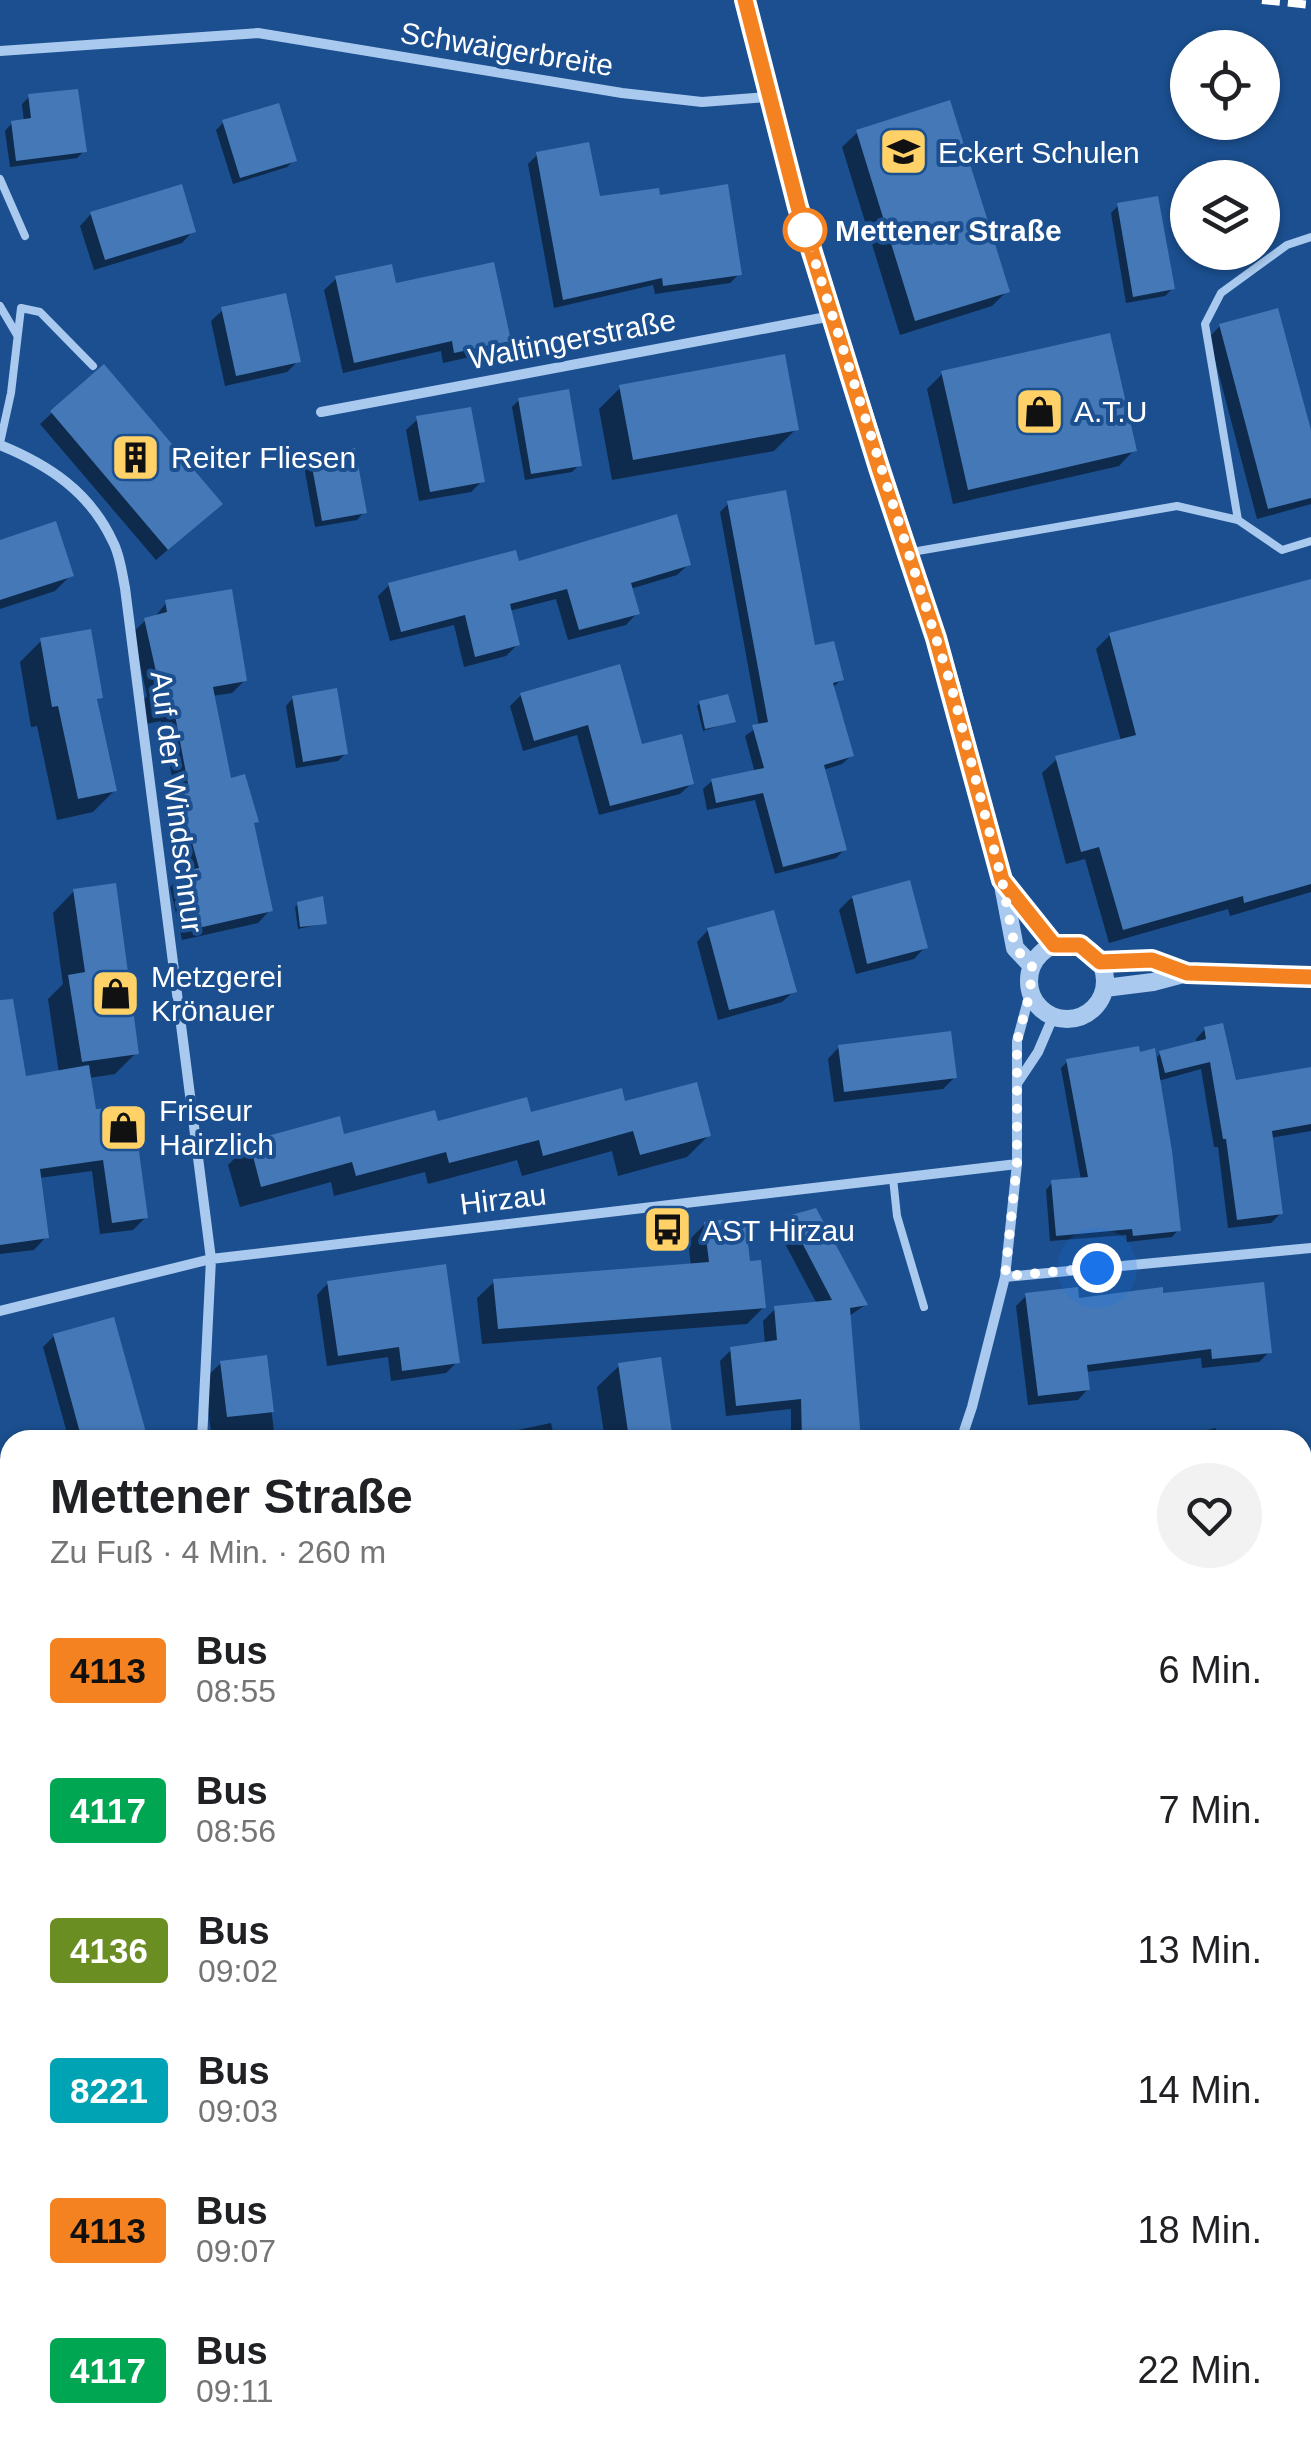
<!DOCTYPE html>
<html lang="de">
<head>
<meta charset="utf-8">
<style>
  body { margin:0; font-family:Helvetica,sans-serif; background:#f2f2f2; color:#202124; height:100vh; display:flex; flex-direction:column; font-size:38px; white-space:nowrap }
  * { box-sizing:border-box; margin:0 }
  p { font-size:32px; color:#757577 }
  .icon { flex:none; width:55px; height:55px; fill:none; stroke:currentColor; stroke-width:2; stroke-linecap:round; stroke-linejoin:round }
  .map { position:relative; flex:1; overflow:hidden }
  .panel { position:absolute; left:0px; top:1430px; width:1312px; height:1030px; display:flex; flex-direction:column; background:#fff; border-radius:30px 30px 0 0; box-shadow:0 2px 8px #0004 }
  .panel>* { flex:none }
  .badge { padding:0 20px; border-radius:8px; font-size:35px; line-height:65px }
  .buttons { position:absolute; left:1170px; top:30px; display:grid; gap:20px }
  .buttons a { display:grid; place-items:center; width:110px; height:110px; border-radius:50%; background:#fff; box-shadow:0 2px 8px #0004; font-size:50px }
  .you { position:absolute; width:50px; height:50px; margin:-25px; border:8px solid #fff; border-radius:50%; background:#1a73e8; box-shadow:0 0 0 15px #1a73e833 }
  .map>.badge { position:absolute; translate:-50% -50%; box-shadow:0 0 0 5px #fff }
  .round { display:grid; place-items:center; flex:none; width:105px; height:105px; border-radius:52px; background:#f2f2f2 }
  .summary { display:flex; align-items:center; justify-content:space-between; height:170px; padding:0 50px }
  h1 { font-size:48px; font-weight:800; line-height:75px }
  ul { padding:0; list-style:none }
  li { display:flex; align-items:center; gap:30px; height:140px; padding:0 50px }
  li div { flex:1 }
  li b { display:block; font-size:38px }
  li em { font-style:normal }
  li .badge { min-width:110px; font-weight:700; text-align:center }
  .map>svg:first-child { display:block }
  .green { fill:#2e69ad }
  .shadow { fill:#0007 }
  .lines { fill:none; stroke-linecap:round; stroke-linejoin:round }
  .stream { stroke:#9cc4f0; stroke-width:9 }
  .building { fill:#4478b7 }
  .service { stroke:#a9c9ee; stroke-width:8 }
  .minor { stroke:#a9c9ee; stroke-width:10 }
  .tertiary { stroke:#a9c9ee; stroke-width:18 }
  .rail { stroke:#fff; stroke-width:8; stroke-dasharray:18 8; stroke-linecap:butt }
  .line-casing { stroke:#fff; stroke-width:22 }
  .line { stroke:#f58220; stroke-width:15 }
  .walk { stroke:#fff; stroke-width:10; stroke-dasharray:0 18 }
  .stop-dot { fill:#fff; stroke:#f58220; stroke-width:5 }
  .labels { text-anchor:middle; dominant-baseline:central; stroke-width:8; stroke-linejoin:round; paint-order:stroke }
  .street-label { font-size:30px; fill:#fff; stroke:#1b4f8f }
  .poi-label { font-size:30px; fill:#fff; stroke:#1b4f8f; text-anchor:start }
  .stop-label { font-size:30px; font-weight:bold; fill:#fff; stroke:#1b4f8f; text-anchor:start }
</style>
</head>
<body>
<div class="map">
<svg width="1311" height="2460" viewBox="0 0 1311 2460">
  <rect width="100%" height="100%" fill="#1b4f8f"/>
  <path class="green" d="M1112 2450H1173L1177 2460H1111Z"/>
  <path class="shadow" d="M29 97 84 151 77 158 10 167 5 131 12 123 24 122 22 104Z
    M224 122 294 160 287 167 233 184 216 130Z
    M858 132 1007 291 992 306 900 335 842 147Z
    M537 155 598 199 658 197 739 274 730 283 655 294 653 285 554 308 528 164Z
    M1118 206 1173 288 1165 296 1126 303 1111 213Z
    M91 214 193 231 182 243 94 270 80 226Z
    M336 279 394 286 509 340 497 351 443 363 441 351 343 373 324 290Z
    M223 310 298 361 287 372 225 386 211 321Z
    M1220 326 1311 439V504L1257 519 1209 337Z
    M942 374 1134 450 1119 466 953 504 927 389Z
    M621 387 796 429 774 451 612 480 599 409Z
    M519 400 579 465 572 472 525 480 512 407Z
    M52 413 208 515 156 560 40 424Z
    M418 419 482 481 471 492 419 501 406 430Z
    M311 458 364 512 357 520 315 527 304 466Z
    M728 504 813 648 841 680 832 688 851 756 842 764 823 770 844 850 836 858 775 874 755 800 707 810 703 789 712 781 755 773 745 736 759 726 720 512Z
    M0 543 71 575 55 591 0 609Z
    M517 564H689L677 575 630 589 637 613 626 625 568 640 556 599 509 611 518 644 506 656 464 667 454 625 390 641 378 596 389 585Z
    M1311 581V892L1230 916 1228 909 1109 943 1085 859 1066 864 1042 773 1057 759 1121 741 1096 649 1110 635Z
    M167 602 245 680 232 693 212 696 229 781 251 823 270 910 258 923 182 940 170 887 185 873 166 807 176 797 161 721 146 724 141 702 147 696 133 632 146 620 154 618Z
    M42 640 100 697 95 702 114 791 93 812 57 820 37 726 31 727 20 662Z
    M521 695 640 747 692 783 680 794 599 815 577 735 523 751 510 706Z
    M293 698 346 753 338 761 296 768 286 706Z
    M700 703 733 721 703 731 697 706Z
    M908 884 925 947 914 959 856 974 839 910 850 899Z
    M74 891 136 1053 115 1074 89 1078 94 1112 145 1218 133 1230 100 1234 92 1171 39 1178 46 1237 34 1250 0 1254V1004L24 1079 59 1073 48 999 63 984 53 913Z
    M298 904 325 923 298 929 295 907Z
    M708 930 794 991 782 1002 718 1020 697 942Z
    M1205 1029 1234 1083 1311 1070V1131L1270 1138 1280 1214 1271 1223 1228 1228 1218 1147H1214L1201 1069 1158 1081 1178 1230 1172 1237 1127 1242 1126 1235 1050 1241 1046 1190 1052 1183 1081 1180 1061 1068 1068 1061 1138 1055 1154 1060 1160 1054 1197 1044 1196 1039Z
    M839 1047 955 1077 943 1089 834 1102 828 1059Z
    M624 1104 708 1136 687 1157 618 1176 612 1151 522 1176 517 1160 428 1184 425 1172 334 1196 331 1182 240 1207 228 1165 250 1143 343 1137Z
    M794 1216 865 1305 848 1317 859 1440H791V1409L726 1416 720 1361 732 1349 765 1344 763 1321 775 1309 817 1304 782 1238V1228Z
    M705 1224 748 1264 764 1307 747 1324 482 1344 477 1298 494 1282 691 1266 688 1241Z
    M328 1283 457 1362 446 1373 391 1381 388 1357 327 1366 317 1295Z
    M1026 1296 1077 1301 1161 1296 1269 1352 1259 1362 1202 1368 1201 1358 1086 1372 1088 1389 1078 1400 1028 1405 1016 1306Z
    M54 1336 145 1435 140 1440H69L43 1347Z
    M265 1358 275 1440H218V1431L211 1432 204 1379 221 1363Z
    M619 1366 670 1432 662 1440H605L597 1387Z
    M551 1423 555 1440H489L494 1435Z
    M1216 1428 1218 1440H1160Z
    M1302 1755H1311V1810H1302Z
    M1302 1959 1311 1961V2064L1308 2082 1302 2088Z
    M0 2051 10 2057V2206L0 2221Z
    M73 2450H190L185 2460H69Z
    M694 2450H795V2460H694Z
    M902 2450H958L960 2460H902Z
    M510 2456H558V2460H505Z"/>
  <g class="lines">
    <path class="stream" d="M0 1741 10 1745"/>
  </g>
  <path class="building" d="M78 89 87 152 16 161 11 121 31 118 28 94Z
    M950 100 1010 292 915 321 856 130Z
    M279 103 297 161 240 178 222 120Z
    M589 142 600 196 659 188 660 195 728 184 742 275 663 286 662 278 563 300 536 152Z
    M182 184 196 232 105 260 90 212Z
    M1158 196 1175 289 1133 297 1117 203Z
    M494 262 511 341 454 353 452 341 354 363 335 276 392 264 396 283Z
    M286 293 301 362 236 376 221 307Z
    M1278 308 1311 430V498L1268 509 1219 324Z
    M1110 333 1137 451 968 490 941 371Z
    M785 354 799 430 633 460 619 385Z
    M104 364 223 504 168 550 50 411Z
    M569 389 582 466 531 474 518 398Z
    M471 407 485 482 430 492 416 416Z
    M355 448 367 513 322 521 310 456Z
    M786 490 815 645 834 641 844 680 833 683 854 756 824 765 847 850 783 867 763 793 716 803 711 779 764 768 752 725 768 722 727 501Z
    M677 514 691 565 631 583 640 614 579 630 567 589 510 604 520 645 475 657 465 615 401 632 388 583 516 550 519 561Z
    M56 521 74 576 0 600V540Z
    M1311 579V884L1244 903 1243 896 1123 930 1099 847 1081 852 1055 756 1136 735 1109 633Z
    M232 589 247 681 213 687 231 778 245 774 259 822 254 823 273 911 194 929 181 872 199 868 178 792 189 789 174 710 159 713 152 687 159 685 144 618 167 612 165 600Z
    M91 629 103 698 97 699 117 791 78 799 58 706 52 707 40 638Z
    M620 664 642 744 682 734 694 784 610 806 588 725 534 741 520 693Z
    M337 688 348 754 303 762 292 696Z
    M728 694 736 722 705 729 699 701Z
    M910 880 928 948 867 964 852 896Z
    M116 883 139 1054 82 1062 68 975 85 972 73 889Z
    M323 896 327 924 300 927 297 902Z
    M774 910 797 992 729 1010 707 928Z
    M13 999 26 1076 89 1065 96 1109 133 1107 148 1218 112 1223 103 1160 40 1169 49 1238 0 1245V1000Z
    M1223 1023 1236 1080 1311 1067V1124L1272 1131 1283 1214 1237 1220 1226 1139H1223L1210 1062 1165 1073 1159 1051 1206 1039 1204 1027Z
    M951 1031 957 1078 844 1092 838 1045Z
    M1139 1046 1140 1052 1155 1048 1172 1151 1181 1231 1133 1236 1132 1229 1056 1236 1051 1180 1088 1177 1066 1059Z
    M697 1082 711 1136 640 1155 633 1131 543 1156 539 1140 449 1163 446 1152 356 1176 352 1162 261 1187 249 1141 340 1116 344 1134 435 1110 438 1121 527 1097 531 1112 622 1088 625 1101Z
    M816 1208 868 1305 850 1308 861 1440H802L801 1399 736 1406 730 1347 777 1340 774 1306 832 1300 788 1216Z
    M745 1217 750 1261 761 1260 766 1308 498 1329 493 1279 709 1262 704 1222Z
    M446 1264 460 1363 402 1371 399 1347 338 1356 327 1281Z
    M1264 1282 1272 1353 1212 1359 1211 1349 1087 1365 1090 1390 1038 1396 1025 1293 1078 1287 1079 1298 1163 1287V1293Z
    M114 1317 147 1436 134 1440H82L53 1334Z
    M267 1355 274 1412 227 1417 220 1361Z
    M661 1357 672 1433 629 1439 618 1363Z"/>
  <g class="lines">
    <path class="service" d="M0 179 25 236
      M0 306 17 335
      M0 443 11 393 21 308 40 312 93 366
      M1238 520 1205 324 1221 293 1287 245 1311 237
      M912 552 1177 506 1238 520 1282 550 1311 541
      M893 1178 897 1216 924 1307
      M0 1595 10 1599"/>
    <path class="minor" d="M0 51 258 33 622 93 702 102 767 97
      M321 412 832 316
      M0 445C49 465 90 492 113 542 120 555 122 573 125 588L211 1259 202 1440
      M1018 1082 1038 1052 1053 1017
      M1005 1277 1311 1248
      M0 1311 211 1259 1017 1164
      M961 1440 972 1407 1005 1277 1017 1164V1041L1030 993
      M1302 1841 1311 1842
      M0 1994 10 2003
      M875 2450 876 2460
      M1081 2450 1089 2460
      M21 2460 24 2450
      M612 2460V2450"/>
    <path class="tertiary" d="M745 0 798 207 951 685 1002 880 1015 948 1032 966
      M1003 880 1054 945
      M1029 981a38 38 0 1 1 76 0a38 38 0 1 1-76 0Z
      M1100 962 1152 960 1186 973
      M1105 988 1153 982 1187 973 1311 977"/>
    <path class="rail" d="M1262 0 1311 5"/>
  </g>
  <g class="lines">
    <defs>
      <path id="line" d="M745 0 798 207 879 468 936 638 1002 880 1054 945H1080L1100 962 1152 960 1187 973 1311 977"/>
    </defs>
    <use href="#line" class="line-casing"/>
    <use href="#line" class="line"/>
    <path class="walk" d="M805 230 951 685 1002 880 1015 948 1032 966 1030 993 1017 1041V1164L1005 1276 1097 1268"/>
  </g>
  <defs>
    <symbol id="university-square" viewBox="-11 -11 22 22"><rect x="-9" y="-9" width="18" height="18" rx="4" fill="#ffd166" stroke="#1b4f8f"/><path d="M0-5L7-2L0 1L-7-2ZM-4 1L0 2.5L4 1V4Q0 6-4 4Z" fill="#111"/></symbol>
    <symbol id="shop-square" viewBox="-11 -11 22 22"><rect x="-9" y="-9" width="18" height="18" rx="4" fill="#ffd166" stroke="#1b4f8f"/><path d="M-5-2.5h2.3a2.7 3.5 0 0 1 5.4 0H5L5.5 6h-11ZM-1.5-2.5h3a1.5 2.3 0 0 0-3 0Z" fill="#111"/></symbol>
    <symbol id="building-square" viewBox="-11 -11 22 22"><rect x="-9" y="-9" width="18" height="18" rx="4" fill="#ffd166" stroke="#1b4f8f"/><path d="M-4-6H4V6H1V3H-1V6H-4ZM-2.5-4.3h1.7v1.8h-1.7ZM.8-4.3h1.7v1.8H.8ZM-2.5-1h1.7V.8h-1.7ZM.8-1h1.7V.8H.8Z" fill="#111"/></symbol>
    <symbol id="bus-square" viewBox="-11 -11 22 22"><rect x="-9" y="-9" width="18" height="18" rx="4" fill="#ffd166" stroke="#1b4f8f"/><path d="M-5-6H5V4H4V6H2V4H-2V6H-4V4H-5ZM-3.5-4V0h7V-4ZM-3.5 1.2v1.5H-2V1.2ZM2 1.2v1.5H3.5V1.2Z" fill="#111"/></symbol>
  </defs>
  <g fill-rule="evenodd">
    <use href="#university-square" x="876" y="124" width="55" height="55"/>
    <use href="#shop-square" x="1012" y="384" width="55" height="55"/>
    <use href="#building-square" x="108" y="430" width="55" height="55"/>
    <use href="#shop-square" x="88" y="966" width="55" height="55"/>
    <use href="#shop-square" x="96" y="1100" width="55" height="55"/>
    <use href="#bus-square" x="640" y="1202" width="55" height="55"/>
  </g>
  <circle class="stop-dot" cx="805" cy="230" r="20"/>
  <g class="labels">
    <g class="street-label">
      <text transform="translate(507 49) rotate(9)">Schwaigerbreite</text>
      <text transform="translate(572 339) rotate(-11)">Waltingerstraße</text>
      <text transform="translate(177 802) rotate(83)">Auf der Windschnur</text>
      <text transform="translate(503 1199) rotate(-7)">Hirzau</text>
    </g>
    <g class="poi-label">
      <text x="938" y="152">Eckert Schulen</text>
      <text x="1074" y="411">A.T.U</text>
      <text x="171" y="457">Reiter Fliesen</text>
      <text x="151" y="976">Metzgerei<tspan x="151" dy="34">Krönauer</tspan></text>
      <text x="159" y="1110">Friseur<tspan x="159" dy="34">Hairzlich</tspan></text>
      <text x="702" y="1230">AST Hirzau</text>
    </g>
    <g class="stop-label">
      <text x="835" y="230">Mettener Straße</text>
    </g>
  </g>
</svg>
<div class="buttons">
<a><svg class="icon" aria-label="locate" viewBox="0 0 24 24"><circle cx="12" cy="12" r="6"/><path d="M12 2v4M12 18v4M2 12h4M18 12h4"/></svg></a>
<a><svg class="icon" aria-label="layers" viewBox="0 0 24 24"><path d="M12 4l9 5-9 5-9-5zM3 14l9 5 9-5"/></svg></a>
</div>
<div class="you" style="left:1097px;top:1268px"></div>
<section class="panel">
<div class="summary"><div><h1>Mettener Straße</h1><p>Zu Fuß · 4 Min. · 260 m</p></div><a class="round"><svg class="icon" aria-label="heart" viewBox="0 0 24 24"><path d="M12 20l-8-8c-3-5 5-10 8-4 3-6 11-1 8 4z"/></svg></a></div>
<ul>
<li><span class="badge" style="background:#f58220;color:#111">4113</span><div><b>Bus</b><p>08:55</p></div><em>6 Min.</em></li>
<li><span class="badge" style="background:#00a651;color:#fff">4117</span><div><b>Bus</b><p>08:56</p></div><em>7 Min.</em></li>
<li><span class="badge" style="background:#6b8e23;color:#fff">4136</span><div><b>Bus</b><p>09:02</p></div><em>13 Min.</em></li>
<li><span class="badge" style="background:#00a3b4;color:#fff">8221</span><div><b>Bus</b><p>09:03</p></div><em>14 Min.</em></li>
<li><span class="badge" style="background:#f58220;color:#111">4113</span><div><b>Bus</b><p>09:07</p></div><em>18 Min.</em></li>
<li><span class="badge" style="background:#00a651;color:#fff">4117</span><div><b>Bus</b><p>09:11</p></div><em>22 Min.</em></li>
</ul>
</section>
</div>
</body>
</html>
